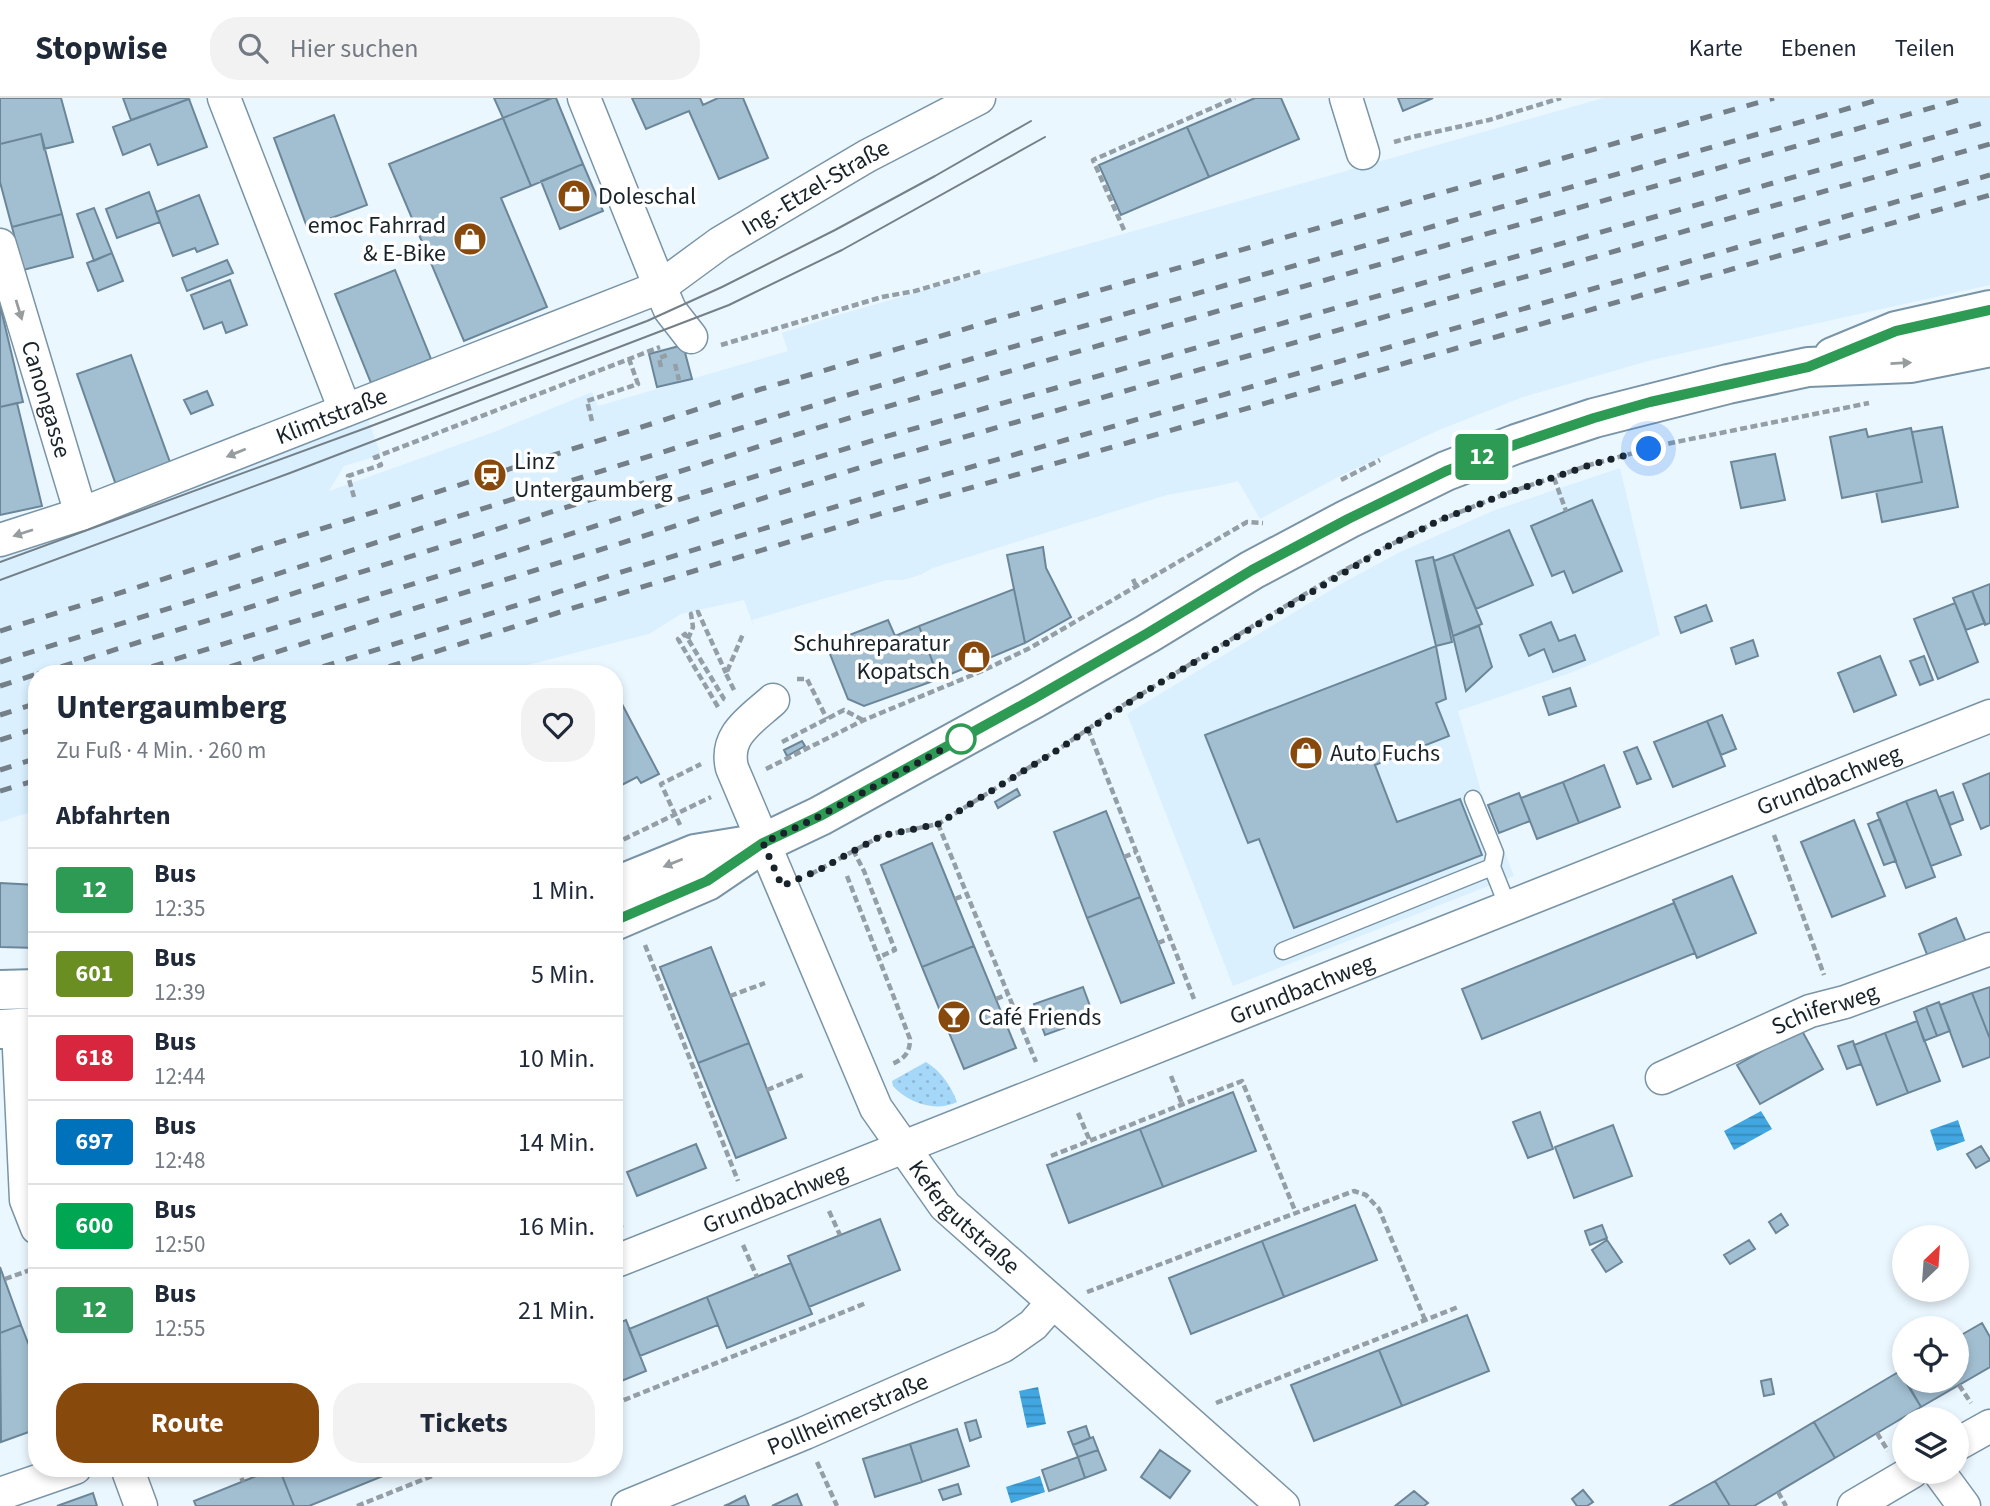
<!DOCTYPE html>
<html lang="de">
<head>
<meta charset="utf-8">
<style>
  body { margin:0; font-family:"Source Sans 3",sans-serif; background:#f2f2f3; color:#1f2937; height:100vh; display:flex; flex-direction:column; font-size:26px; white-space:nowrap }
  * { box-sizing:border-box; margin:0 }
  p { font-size:23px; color:#747a83 }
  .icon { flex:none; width:38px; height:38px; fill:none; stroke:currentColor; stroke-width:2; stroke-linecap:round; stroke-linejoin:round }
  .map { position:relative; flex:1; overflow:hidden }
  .drawer { position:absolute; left:28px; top:567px; width:595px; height:812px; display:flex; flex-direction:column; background:#fff; border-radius:28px; box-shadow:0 4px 10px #0003 }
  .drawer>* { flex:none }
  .badge { padding:0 14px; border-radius:5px; font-size:24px; line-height:46px }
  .needle { width:46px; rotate:25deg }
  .controls { position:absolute; left:1892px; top:1127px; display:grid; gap:14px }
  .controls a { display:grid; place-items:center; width:77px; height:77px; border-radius:50%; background:#fff; box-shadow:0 4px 10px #0003; font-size:35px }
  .you { position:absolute; width:35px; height:35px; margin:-18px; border:5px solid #fff; border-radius:50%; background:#1a73e8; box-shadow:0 0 0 10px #1a73e833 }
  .map>.badge { position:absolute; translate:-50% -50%; box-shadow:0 0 0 4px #fff }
  h2 { padding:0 28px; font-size:26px; line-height:63px }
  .round { display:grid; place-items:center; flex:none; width:74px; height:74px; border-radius:28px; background:#f2f2f3 }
  .overview { display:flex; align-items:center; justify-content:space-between; height:119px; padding:0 28px }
  h1 { font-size:33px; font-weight:700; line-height:52px }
  .cta { display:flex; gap:14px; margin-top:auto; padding:14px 28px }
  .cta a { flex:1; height:80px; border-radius:28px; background:#87490c; color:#fff; font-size:28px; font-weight:700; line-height:80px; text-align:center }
  .cta a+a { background:#f2f2f3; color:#1f2937 }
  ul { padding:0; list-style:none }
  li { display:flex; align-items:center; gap:21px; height:84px; padding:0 28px; border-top:2px solid #e0e1e3 }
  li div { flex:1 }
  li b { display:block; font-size:26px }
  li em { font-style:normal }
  li .badge { min-width:77px; font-weight:700; text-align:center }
  header { display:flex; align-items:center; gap:42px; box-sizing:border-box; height:98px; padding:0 35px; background:#fff; border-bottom:2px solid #e0e1e3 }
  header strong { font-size:33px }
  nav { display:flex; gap:38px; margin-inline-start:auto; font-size:24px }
  .search { width:490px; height:63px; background:#f2f2f3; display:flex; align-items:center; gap:18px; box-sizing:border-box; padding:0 24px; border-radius:28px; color:#747a83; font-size:26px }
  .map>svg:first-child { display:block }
  .built { fill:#daf0ff }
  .grass { fill:url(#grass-dots) }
  .water { fill:url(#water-rules) }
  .building { fill:#a2bfd2; stroke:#6b8698; stroke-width:2 }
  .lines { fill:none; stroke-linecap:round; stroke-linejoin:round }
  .service-casing { stroke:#7994a6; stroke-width:19 }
  .minor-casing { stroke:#7994a6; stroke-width:35 }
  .primary-casing { stroke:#7994a6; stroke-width:42 }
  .path { stroke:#939ea6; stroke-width:4.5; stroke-dasharray:7 3.5; stroke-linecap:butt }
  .service { stroke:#fff; stroke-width:16 }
  .minor { stroke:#fff; stroke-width:32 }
  .primary { stroke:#fff; stroke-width:38 }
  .tram { stroke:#747f87; stroke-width:2 }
  .rail { stroke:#747f87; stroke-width:5; stroke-dasharray:12 12; stroke-linecap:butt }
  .oneway { fill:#979c9f }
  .line-casing { stroke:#fff; stroke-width:16 }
  .line { stroke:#2d9b54; stroke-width:10 }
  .walk { stroke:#18232a; stroke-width:7; stroke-dasharray:0 12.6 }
  .stop-dot { fill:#fff; stroke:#2d9b54; stroke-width:3.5 }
  .labels { text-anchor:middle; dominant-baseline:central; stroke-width:7; stroke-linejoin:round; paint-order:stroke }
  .street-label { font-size:24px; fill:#18232a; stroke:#fff }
  .poi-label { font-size:24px; fill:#18232a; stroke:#fff; text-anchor:start }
</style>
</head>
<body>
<header>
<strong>Stopwise</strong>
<div class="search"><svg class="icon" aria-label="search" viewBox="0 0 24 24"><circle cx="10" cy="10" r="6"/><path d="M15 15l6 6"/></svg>Hier suchen</div>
<nav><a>Karte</a><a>Ebenen</a><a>Teilen</a></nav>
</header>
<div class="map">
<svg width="1990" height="1408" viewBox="0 0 1990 1408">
  <defs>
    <pattern id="grass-dots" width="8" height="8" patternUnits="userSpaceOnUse" patternTransform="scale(1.75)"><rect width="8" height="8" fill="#a5d7f8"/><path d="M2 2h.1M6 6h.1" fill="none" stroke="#8db8d5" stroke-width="1.8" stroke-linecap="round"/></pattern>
    <pattern id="water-rules" width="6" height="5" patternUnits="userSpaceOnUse" patternTransform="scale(1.75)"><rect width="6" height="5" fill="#42a7e1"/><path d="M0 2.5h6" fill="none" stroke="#3688b7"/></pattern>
  </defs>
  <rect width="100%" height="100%" fill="#ebf7ff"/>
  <path class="built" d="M1603 0H1990V187L1652 262 1523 299 1439 332 1396 352 1342 377 1260 421 1238 383 1218 388 1167 397 933 470 920 477 903 482H887L752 522 755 532 744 502 681 516 649 536 492 576H37V712L0 724V457L366 316 381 357 344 368 329 393 494 334 592 294 598 308 788 253 782 235 841 216Z
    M1620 370 1660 537 1573 574 1458 613 1481 693 1514 778 1233 888 1127 616 1339 487 1400 454 1495 412Z"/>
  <path class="grass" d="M926 964C941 973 951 988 957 1004 935 1015 907 1004 893 988L892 983Z"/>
  <path class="water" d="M1761 1013 1772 1031 1734 1052 1724 1033Z
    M1958 1022 1965 1043 1937 1053 1930 1032Z
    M1038 1289 1046 1326 1027 1330 1019 1293Z
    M1040 1378 1045 1394 1011 1405 1006 1389Z"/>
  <path class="building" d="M0 0H61L73 44 44 51 41 36 0 46Z
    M123 0H188L189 1 131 22Z
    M494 0H552L503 20Z
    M552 0H556L583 66 531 88 503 20Z
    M632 0H700L703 7 718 0H743L768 60 719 81 689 13 646 31Z
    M1255 0H1281L1299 41 1209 79 1187 29Z
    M1398 0H1433L1403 13Z
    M189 1 207 49 158 67 150 46 123 57 113 29Z
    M334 17 367 107 307 129 274 40Z
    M503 20 531 88 501 100 547 209 464 243 389 66Z
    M1187 29 1209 79 1121 117 1099 67Z
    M41 36 62 116 12 129 0 84V46Z
    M583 66 603 113 560 131 541 83Z
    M149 94 160 124 117 140 106 111Z
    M199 97 218 146 197 154 195 150 173 158 156 114Z
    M94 110 112 155 94 163 77 116Z
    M62 116 73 159 23 172 12 129Z
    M112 155 123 183 98 193 87 165Z
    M227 162 233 175 187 193 182 180Z
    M395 172 431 261 371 285 335 196Z
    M230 182 247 227 226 235 222 224 204 231 191 197Z
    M0 207 23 304 0 309Z
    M683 247 692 281 657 289 649 256Z
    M131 257 171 367 116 387 77 276Z
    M207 293 213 307 191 316 184 302Z
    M17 305 42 408 0 417V309Z
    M1942 329 1958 409 1882 424 1876 393 1922 384 1912 334Z
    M1911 330 1922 384 1842 400 1830 339 1866 331 1868 339Z
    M1775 356 1785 402 1741 410 1731 364Z
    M1592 402 1622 473 1573 495 1564 473 1552 478 1531 428Z
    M1509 432 1533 487 1476 511 1453 456Z
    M1043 449 1046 470 1071 519 1025 545 1007 457Z
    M1453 456 1482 526 1453 538 1434 463Z
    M1433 459 1452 544 1436 548 1416 463Z
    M1990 486V525L1985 527 1972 493Z
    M1014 491 1025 545 939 581 919 528Z
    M1972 493 1985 525 1966 532 1953 500Z
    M1955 505 1978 564 1938 581 1914 521Z
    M1706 507 1712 523 1681 535 1675 519Z
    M888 522 895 538 919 528 939 581 864 608 848 601 826 546Z
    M1551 524 1559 543 1575 537 1585 562 1553 574 1544 551 1529 558 1520 537Z
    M1479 528 1492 569 1466 593 1453 538Z
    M1753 542 1758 558 1736 566 1731 550Z
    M1436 548 1446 601 1436 605 1449 638 1375 667 1397 724 1460 701 1482 757 1294 830 1259 741 1248 745 1205 637Z
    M1880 558 1896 597 1854 614 1838 575Z
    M1924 558 1933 582 1920 587 1910 563Z
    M1570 590 1576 608 1549 617 1543 599Z
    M614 591 659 676 641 685 637 679 614 691Z
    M1722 617 1736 651 1721 657 1707 623Z
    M1707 623 1725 668 1673 689 1654 644Z
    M802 643 805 648 787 658 784 652Z
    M1637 649 1651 681 1637 686 1624 654Z
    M1604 667 1620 709 1579 725 1563 684Z
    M1990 675V727L1981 731 1963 686Z
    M1563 684 1579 725 1537 741 1521 700Z
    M1017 691 1020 697 998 710 995 704Z
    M1936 692 1961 757 1931 768 1906 703Z
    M1953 694 1963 722 1950 727 1939 699Z
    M1519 695 1530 723 1499 735 1488 707Z
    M1906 703 1935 779 1906 790 1877 715Z
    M1106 713 1140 799 1087 820 1054 734Z
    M1880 721 1896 763 1884 767 1868 726Z
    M1854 722 1885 798 1832 819 1801 744Z
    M932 745 974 848 922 869 881 767Z
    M1732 778 1756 835 1697 860 1673 802Z
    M0 785 37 787V850L0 849Z
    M1140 799 1174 885 1121 905 1087 820Z
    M1674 805 1695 855 1482 941 1462 891Z
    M1956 820 1966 844 1928 859 1919 836Z
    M974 848 1016 950 964 971 922 869Z
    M711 849 749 945 698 965 660 869Z
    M1083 889 1094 919 1045 937 1034 906Z
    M1990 889V941L1972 895Z
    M1972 895 1990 941V959L1963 969 1940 907Z
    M1939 904 1950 933 1937 938 1926 909Z
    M1926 909 1937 938 1924 943 1914 914Z
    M1917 923 1940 983 1908 995 1885 935Z
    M1801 931 1823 971 1760 1006 1737 967Z
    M1885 935 1908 995 1877 1007 1854 947Z
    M1853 943 1861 966 1847 971 1838 948Z
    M749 945 786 1040 736 1060 698 965Z
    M1233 994 1256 1053 1163 1089 1140 1031Z
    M1540 1014 1553 1051 1528 1060 1513 1024Z
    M1613 1027 1632 1078 1574 1100 1555 1049Z
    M1140 1031 1163 1089 1069 1125 1047 1067Z
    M696 1046 706 1070 637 1098 627 1074Z
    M1981 1048 1990 1062 1976 1070 1967 1056Z
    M1355 1107 1377 1162 1284 1199 1262 1143Z
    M1781 1116 1788 1127 1776 1135 1769 1124Z
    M880 1121 900 1172 809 1209 788 1158Z
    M1602 1127 1607 1140 1590 1147 1585 1133Z
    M1607 1142 1622 1164 1606 1174 1592 1152Z
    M1749 1142 1755 1151 1730 1166 1724 1157Z
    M1262 1143 1284 1199 1191 1236 1169 1180Z
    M791 1165 812 1216 727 1250 707 1199Z
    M0 1169 21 1227 0 1235Z
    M707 1199 718 1227 640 1258 629 1231Z
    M1467 1217 1489 1273 1402 1308 1379 1252Z
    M626 1222 646 1273 614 1286V1227Z
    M1982 1225 1990 1239V1269L1921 1309 1905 1283H1956V1240Z
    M21 1227 37 1268V1331L1 1344 0 1235Z
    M1379 1252 1402 1308 1314 1343 1291 1287Z
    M1900 1273 1921 1309 1835 1360 1814 1324Z
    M1771 1281 1774 1296 1764 1298 1761 1283Z
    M976 1322 981 1339 970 1343 965 1325Z
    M1814 1324 1835 1360 1754 1408H1730L1715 1383Z
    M1086 1328 1090 1340 1073 1347 1068 1334Z
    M957 1331 969 1368 922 1384 910 1346Z
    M1093 1339 1098 1352 1078 1359 1073 1347Z
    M910 1346 922 1384 875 1399 863 1361Z
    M1098 1352 1106 1372 1085 1380 1078 1359Z
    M1160 1352 1190 1373 1170 1400 1141 1379Z
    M1078 1359 1085 1380 1049 1393 1042 1372Z
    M276 1370H279L294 1408H196L194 1403Z
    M279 1370H385L388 1376 309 1408H294Z
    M1715 1383 1730 1408H1670Z
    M958 1386 961 1396 943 1402 939 1392Z
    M1583 1392 1593 1404 1587 1408H1577L1572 1401Z
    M1414 1393 1428 1405 1424 1408H1395Z
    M93 1395 97 1408H57Z
    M797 1396 802 1408H772Z
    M745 1398 749 1408H724L729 1406Z"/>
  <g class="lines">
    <defs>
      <path id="service" d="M1473 701 1495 755 1492 769
        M1283 853 1492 769 1508 809"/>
      <g id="minor">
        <path d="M224 0 345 312"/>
        <path d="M584 0 660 189 670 212 691 239"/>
        <path d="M1346 0 1363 55"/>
        <path id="s1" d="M0 147 81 416"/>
        <path id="s2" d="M0 442 81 416 660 189 720 145 867 58 979 0"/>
        <path id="s3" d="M773 602C751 622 724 637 732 670L876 1010 945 1108 1283 1408"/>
        <path d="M18 930 26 1102 37 1130"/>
        <path id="s4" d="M1662 980 1810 913 1845 904 1990 851"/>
        <path id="s5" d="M614 1164 1990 618"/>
        <path d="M1956 1347 1990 1328"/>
        <path d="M127 1370 141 1408"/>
        <path d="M1939 1374 1964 1408"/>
        <path d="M0 1396 75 1370"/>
        <path id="s6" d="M628 1408 805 1335 1003 1248 1033 1227 1053 1204"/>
        <path d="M1854 1408 1912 1374"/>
      </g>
      <path id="primary" d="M1833 259 1896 233 1990 212
        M614 789 695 756 750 747
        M614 823 707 783 763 745 820 718 1033 601 1147 536 1252 472 1348 421 1446 373 1516 346 1594 320 1728 286 1808 269 1911 265 1990 249
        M0 892 37 891
        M0 931 37 929"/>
    </defs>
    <use href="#service" class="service-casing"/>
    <use href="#minor" class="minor-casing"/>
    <use href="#primary" class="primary-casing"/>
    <path class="path" d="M1394 44 1412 39 1489 22 1561 0
      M1124 132 1093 62 1235 0
      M721 247 882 199 915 193 982 173
      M675 266 679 282
      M661 269 659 260 667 257
      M592 323 587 303 638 286 629 261
      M373 360 660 249
      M1554 380 1566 413
      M1341 382 1380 362
      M354 399 348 378 381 367 377 358
      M1133 481 1136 488
      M688 541 693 529 691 516 698 514 726 575
      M797 581H807L827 621
      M734 592 726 576 743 536
      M718 609 678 541 685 536 724 601 726 602
      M1088 631 1194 901
      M782 644 844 612 863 622
      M766 671 864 622 982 573 1030 550 1247 424 1263 425
      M938 726 1036 964
      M680 727 661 686 701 666
      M1774 737 1824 877
      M614 746 711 699
      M853 752 864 773 895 852 879 859
      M1124 759 1136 754
      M811 776 881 738 938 726 1059 651 1117 611 1343 473 1392 446 1440 422 1505 396 1589 367 1671 345 1869 305
      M847 778 910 941C910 955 904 961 892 966
      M955 801 967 796
      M1158 845 1170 840
      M645 847 738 1083
      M730 898 765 885
      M996 901 1008 896
      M1171 978 1182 1006
      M767 992 803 977
      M1078 1015 1090 1043
      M1051 1058 1242 983 1296 1115
      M614 1109 622 1129
      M829 1113 840 1137
      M743 1147 757 1179
      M5 1181 36 1170
      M1087 1194 1354 1093 1366 1097 1379 1111 1425 1222
      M1959 1287 1971 1305
      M1216 1305 1458 1209
      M614 1306 866 1205
      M1877 1335 1888 1353
      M817 1364 837 1408
      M238 1370 243 1384
      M1778 1394 1786 1408
      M357 1408 452 1370"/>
    <use href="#service" class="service"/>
    <use href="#minor" class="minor"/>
    <use href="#primary" class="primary"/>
    <path class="tram" d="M0 464 366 330 647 223 722 189 835 132 935 78 1031 23
      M0 482 290 375 729 207 842 152 1045 39"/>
    <path class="rail" d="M0 533 758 292 992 223 1774 0
      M0 564 611 370 841 299 1149 209 1885 0
      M38 576 865 315 1433 151 1966 0
      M129 576 668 405 881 340 1990 23
      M207 576 887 361 1990 46
      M300 576 615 476 877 396 1990 77
      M366 576 557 515 883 415 1990 97
      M0 588 37 576
      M0 617 37 605
      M0 642 37 630
      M0 672 37 660
      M0 693 37 682"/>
  </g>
  <defs><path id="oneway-solid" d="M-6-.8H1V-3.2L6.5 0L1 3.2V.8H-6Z" transform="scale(1.75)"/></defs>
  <g class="oneway">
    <use href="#oneway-solid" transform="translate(19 212) rotate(73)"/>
    <use href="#oneway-solid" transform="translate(1901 265) rotate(-3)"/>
    <use href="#oneway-solid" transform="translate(236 355) rotate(158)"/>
    <use href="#oneway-solid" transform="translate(23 435) rotate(162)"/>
    <use href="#oneway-solid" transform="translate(673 765) rotate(158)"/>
  </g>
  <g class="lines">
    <defs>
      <path id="line" d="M614 823 707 783 763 745 820 718 1033 601 1146 536 1252 472 1348 421 1446 373 1517 346 1594 320 1650 304 1808 269 1896 233 1990 212"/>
    </defs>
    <use href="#line" class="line-casing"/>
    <use href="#line" class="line"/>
    <path class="walk" d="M961 641 967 638 820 718 763 745 782 788 817 773 881 738 938 726 1059 651 1148 592 1392 446 1440 422 1505 396 1590 367 1649 351"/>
  </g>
  <defs>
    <symbol id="shop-disc" viewBox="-11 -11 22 22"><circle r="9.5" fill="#87490c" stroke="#fff"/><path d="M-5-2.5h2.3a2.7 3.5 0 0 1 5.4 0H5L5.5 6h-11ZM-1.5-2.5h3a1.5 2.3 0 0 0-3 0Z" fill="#fff"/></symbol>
    <symbol id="station-disc" viewBox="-11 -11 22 22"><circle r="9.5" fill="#87490c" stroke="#fff"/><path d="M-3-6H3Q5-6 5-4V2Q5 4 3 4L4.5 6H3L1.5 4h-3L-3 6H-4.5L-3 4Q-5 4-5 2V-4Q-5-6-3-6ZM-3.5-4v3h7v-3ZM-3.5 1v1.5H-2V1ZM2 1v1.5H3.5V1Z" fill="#fff"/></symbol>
    <symbol id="bar-disc" viewBox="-11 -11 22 22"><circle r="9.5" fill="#87490c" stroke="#fff"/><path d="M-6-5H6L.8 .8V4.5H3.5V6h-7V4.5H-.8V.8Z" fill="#fff"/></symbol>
  </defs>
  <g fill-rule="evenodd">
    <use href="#shop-disc" x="555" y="79" width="38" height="38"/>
    <use href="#shop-disc" x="451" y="122" width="38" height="38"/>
    <use href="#station-disc" x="471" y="358" width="38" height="38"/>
    <use href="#shop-disc" x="955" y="540" width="38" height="38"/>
    <use href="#shop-disc" x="1287" y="636" width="38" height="38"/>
    <use href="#bar-disc" x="935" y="900" width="38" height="38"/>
  </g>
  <circle class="stop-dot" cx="961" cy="641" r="14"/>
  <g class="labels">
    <g class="street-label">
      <text stroke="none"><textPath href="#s2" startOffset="892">Ing.-Etzel-Straße</textPath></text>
      <text stroke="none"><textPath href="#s1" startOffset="161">Canongasse</textPath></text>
      <text stroke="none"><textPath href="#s2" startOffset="354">Klimtstraße</textPath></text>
      <text stroke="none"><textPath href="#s5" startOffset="1307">Grundbachweg</textPath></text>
      <text stroke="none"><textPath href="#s5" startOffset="740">Grundbachweg</textPath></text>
      <text stroke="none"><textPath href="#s4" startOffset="177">Schiferweg</textPath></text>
      <text stroke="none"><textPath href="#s5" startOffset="173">Grundbachweg</textPath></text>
      <text stroke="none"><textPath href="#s3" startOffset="595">Kefergutstraße</textPath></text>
      <text stroke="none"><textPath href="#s6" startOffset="238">Pollheimerstraße</textPath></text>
    </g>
    <g class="poi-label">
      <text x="598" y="98">Doleschal</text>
      <text x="446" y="127" text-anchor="end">emoc Fahrrad<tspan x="446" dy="28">&amp; E-Bike</tspan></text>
      <text x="514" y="363">Linz<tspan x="514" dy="28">Untergaumberg</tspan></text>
      <text x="950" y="545" text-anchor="end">Schuhreparatur<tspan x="950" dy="28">Kopatsch</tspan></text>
      <text x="1330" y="655">Auto Fuchs</text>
      <text x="978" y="919">Café Friends</text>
    </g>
  </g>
</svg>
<div class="controls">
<a><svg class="needle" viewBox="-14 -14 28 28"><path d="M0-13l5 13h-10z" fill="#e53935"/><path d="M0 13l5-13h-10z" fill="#747a83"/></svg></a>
<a><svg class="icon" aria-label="locate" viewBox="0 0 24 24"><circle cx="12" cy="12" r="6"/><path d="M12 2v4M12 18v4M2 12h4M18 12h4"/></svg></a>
<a><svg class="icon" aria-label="layers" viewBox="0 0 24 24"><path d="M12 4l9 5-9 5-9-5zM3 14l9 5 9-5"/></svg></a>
</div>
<div class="you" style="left:1649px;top:351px"></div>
<b class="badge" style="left:1482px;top:359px;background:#2d9b54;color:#fff">12</b>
<section class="drawer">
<div class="overview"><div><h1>Untergaumberg</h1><p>Zu Fuß · 4 Min. · 260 m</p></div><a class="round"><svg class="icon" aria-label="heart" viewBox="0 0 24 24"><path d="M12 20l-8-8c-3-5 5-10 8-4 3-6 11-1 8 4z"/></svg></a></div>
<h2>Abfahrten</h2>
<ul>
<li><span class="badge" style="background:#2d9b54;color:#fff">12</span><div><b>Bus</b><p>12:35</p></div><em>1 Min.</em></li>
<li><span class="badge" style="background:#6b8e23;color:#fff">601</span><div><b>Bus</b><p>12:39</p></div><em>5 Min.</em></li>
<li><span class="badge" style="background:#d7263d;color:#fff">618</span><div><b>Bus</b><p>12:44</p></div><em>10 Min.</em></li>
<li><span class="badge" style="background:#0072bc;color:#fff">697</span><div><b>Bus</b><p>12:48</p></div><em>14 Min.</em></li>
<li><span class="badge" style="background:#00a651;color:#fff">600</span><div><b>Bus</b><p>12:50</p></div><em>16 Min.</em></li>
<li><span class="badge" style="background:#2d9b54;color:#fff">12</span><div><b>Bus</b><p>12:55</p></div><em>21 Min.</em></li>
</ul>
<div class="cta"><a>Route</a><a>Tickets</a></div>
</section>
</div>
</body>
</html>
